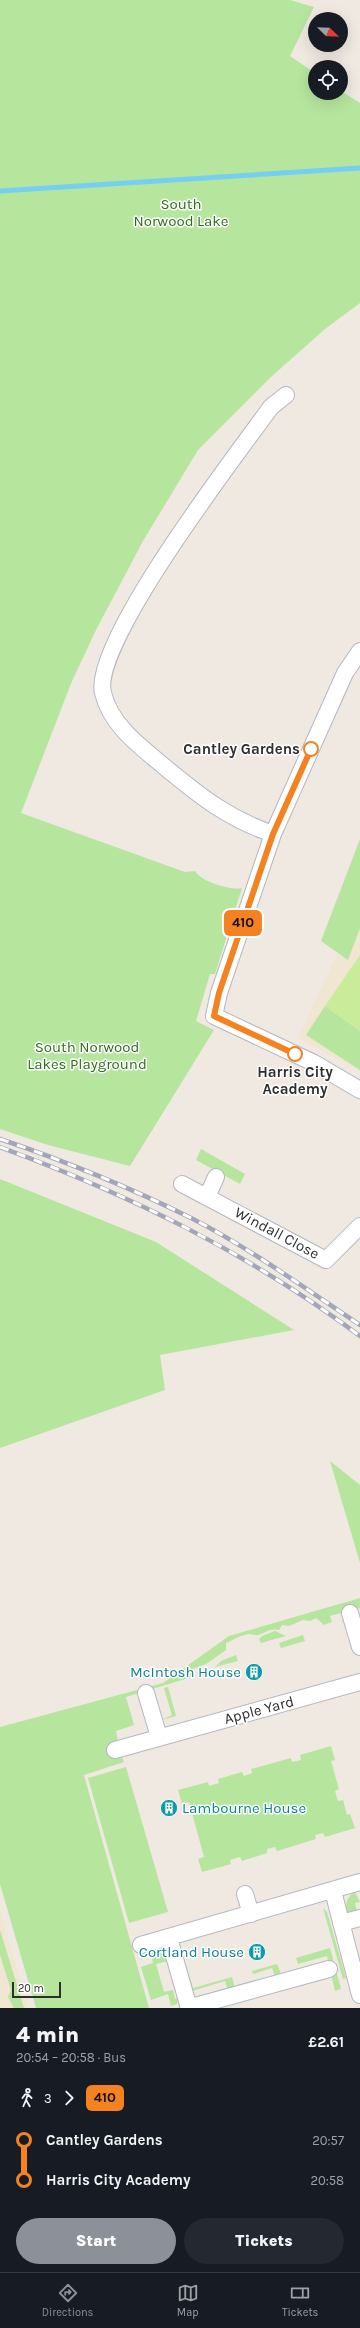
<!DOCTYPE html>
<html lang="en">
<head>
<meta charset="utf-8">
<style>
  body { margin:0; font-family:Karla,sans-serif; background:#242831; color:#f1f3f6; height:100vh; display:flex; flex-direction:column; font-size:15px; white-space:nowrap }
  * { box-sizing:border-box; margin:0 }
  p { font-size:13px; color:#9ea1a6 }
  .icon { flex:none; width:22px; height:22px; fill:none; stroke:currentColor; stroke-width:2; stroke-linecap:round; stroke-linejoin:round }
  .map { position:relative; height:2008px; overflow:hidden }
  .details { display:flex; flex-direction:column; background:#171b24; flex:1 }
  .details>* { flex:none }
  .badge { padding:0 8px; border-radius:6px; font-size:14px; line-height:26px }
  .needle { width:26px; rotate:113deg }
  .tools { position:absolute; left:308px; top:12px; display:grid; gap:8px }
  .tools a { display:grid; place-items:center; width:40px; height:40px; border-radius:50%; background:#171b24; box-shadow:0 4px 16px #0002; font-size:20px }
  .scale { position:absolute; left:12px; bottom:10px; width:49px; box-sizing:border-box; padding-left:4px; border:2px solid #2e2e2e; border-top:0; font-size:11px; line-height:14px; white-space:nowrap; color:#2e2e2e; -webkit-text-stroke:3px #fff; paint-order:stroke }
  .map>.badge { position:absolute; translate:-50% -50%; box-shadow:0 0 0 2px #fff }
  .legs { display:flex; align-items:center; gap:6px; height:44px; padding:0 16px; font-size:13px }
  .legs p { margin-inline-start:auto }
  .head { display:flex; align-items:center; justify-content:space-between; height:68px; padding:0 16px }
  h1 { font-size:22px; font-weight:800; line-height:30px }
  .button { display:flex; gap:8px; margin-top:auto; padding:8px 16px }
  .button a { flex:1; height:46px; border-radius:24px; background:#8c9099; color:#fff; font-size:16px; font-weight:800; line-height:46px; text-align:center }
  .button a+a { background:#242831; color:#f1f3f6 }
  ul { padding:0 16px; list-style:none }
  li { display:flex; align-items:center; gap:14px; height:40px; font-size:15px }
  li i { display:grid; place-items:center; width:6px; height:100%; margin:0 5px; background:currentColor }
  li i::after { content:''; width:10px; height:10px; margin:-5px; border:3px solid; border-radius:50%; background:#171b24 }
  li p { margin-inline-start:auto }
  li:first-child i { background:linear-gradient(#0000 50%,currentColor 0) }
  li:last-child i { background:linear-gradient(currentColor 50%,#0000 0) }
  .menu { display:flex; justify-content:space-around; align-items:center; height:56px; border-top:1px solid #363941; background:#171b24; font-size:11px; color:#9ea1a6 }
  .menu a { display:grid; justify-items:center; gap:2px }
  .menu .active { color:#8c9099 }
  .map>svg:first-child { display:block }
  .education { fill:#f0e6d1 }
  .green { fill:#b6e59e }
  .pitch { fill:#c9ec9a }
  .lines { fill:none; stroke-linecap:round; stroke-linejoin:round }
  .stream { stroke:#75cff0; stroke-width:5 }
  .street-casing { stroke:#b4b7c1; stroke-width:18 }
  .street { stroke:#fff; stroke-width:16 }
  .rail-casing { stroke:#a3a6b8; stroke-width:4.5 }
  .rail { stroke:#fff; stroke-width:3; stroke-dasharray:9; stroke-linecap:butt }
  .line-1-casing { stroke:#fff; stroke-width:9 }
  .line-1 { stroke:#f58220; stroke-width:6 }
  .stop-1-dot { fill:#fff; stroke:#f58220; stroke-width:2 }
  .labels { text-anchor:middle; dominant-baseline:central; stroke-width:3; stroke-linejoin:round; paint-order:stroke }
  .park-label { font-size:15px; fill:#2c6e1b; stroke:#fff }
  .stop-label { font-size:15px; font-weight:bold; fill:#2e2e2e; stroke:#fff; text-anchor:end }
  .street-label { font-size:15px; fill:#2e2e2e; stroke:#fff }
  .culture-label { font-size:15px; fill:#0d838f; stroke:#fff; text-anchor:end }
</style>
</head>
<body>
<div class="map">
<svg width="360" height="2008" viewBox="0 0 360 2008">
  <rect width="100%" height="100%" fill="#efe9e1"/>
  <path class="education" d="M360 905V1071L298 1038Z
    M0 1910 28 2008H0Z"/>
  <path class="green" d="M0 0H290L314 7 290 56 315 73V93H341V91L360 103V303L325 329 272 376 198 450 143 541 97 628 72 681 21 813 185 872 195 871C200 881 231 891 242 888L215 974H210L196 1021 214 1030 130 1166 48 1145 0 1129Z
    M360 839V928L348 960 321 941Z
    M325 1006 360 1031V1070L306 1035Z
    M201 1149 245 1174 240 1184 196 1160Z
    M0 1179 156 1242 294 1330 160 1355 165 1390 0 1448Z
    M330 1461 360 1485V1563Z
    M360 1598V1608L330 1616 332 1622 324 1625 316 1618 310 1621 303 1620 289 1626 282 1625 279 1630C270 1628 265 1633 258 1635 255 1636 252 1634 249 1634 243 1634 231 1641 226 1643V1650L206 1664 193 1669 195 1676 126 1697 134 1725 116 1731 118 1742 112 1744 116 1759 122 1757 124 1762 84 1775 149 2008H36L0 1884V1727L163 1683 229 1636Z
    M275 1631 286 1636 261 1643 259 1639 262 1636Z
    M303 1635 305 1641 281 1648 279 1643Z
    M236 1655 238 1661 215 1667 221 1661Z
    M168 1687 176 1716 162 1720 172 1715 164 1688Z
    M331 1746 335 1760 331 1761 339 1789 335 1791 338 1801 343 1800 347 1815 350 1814 355 1828 325 1837 323 1833 315 1835 316 1839 277 1851 275 1847 267 1849V1853L242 1861 240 1857 230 1860 231 1864 202 1872 198 1859 204 1857 189 1802 182 1804 178 1790 208 1782 209 1786 219 1783 218 1779 242 1772 244 1776 252 1773 251 1769 291 1758 292 1762 301 1760 300 1755Z
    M126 1767 168 1912 129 1923 88 1778Z
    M355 1892 360 1902 355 1903 357 1912 349 1913 346 1910C345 1902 349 1895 355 1892Z
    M323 1908 327 1912 346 1978 343 1979Z
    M0 1930 24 2008H14L8 1997 11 1990 0 1955Z
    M330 1948 341 1989 335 1991 327 1956 298 1964 296 1958Z
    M150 1951 161 1952 168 1961 156 1964 164 1992 173 1990 175 1999 178 1998 177 2004 171 2006 168 1994 151 2000 141 1967 153 1963Z
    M182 1952 193 1988 232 1977 235 1988 228 1990 225 1981 192 1991 181 1953Z
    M277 1964 281 1974 275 1976 272 1968 253 1974 252 1971Z"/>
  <path class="pitch" d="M360 955V1031L325 1006Z"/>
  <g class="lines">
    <path class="stream" d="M0 191 360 168"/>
    <defs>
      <path id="street" d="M360 651 345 673 273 834 219 993 214 1016 314 1063 360 1090
        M273 834C229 819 201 797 166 768 141 747 111 726 103 693 91 643 237 454 271 407L286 395
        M182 1184 326 1260 360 1226
        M207 1197 216 1177
        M350 1613 360 1647
        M146 1693 159 1737
        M115 1750 360 1682
        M333 1891 360 1995
        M245 1894 251 1914
        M341 1923 360 1918
        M169 1938 189 2008
        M141 1945 360 1882
        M188 2008 329 1969"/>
    </defs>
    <use href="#street" class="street-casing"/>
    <use href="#street" class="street"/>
    <defs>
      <path id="rail" d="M0 1139C65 1161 129 1187 191 1218 248 1247 306 1289 360 1325
        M0 1147C131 1195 248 1253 360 1336"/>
    </defs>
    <use href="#rail" class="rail-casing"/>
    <use href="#rail" class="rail"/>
  </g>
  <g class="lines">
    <defs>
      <path id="line-1" d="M295 1054 214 1016 219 993 273 834 311 749"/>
    </defs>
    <use href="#line-1" class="line-1-casing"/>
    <use href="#line-1" class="line-1"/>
  </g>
  <defs>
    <symbol id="building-disc" viewBox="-11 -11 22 22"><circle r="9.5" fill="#0f9aa8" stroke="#fff"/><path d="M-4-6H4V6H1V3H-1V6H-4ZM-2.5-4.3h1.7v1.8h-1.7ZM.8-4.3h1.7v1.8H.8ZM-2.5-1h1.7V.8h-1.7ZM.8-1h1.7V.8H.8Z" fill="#fff"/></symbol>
  </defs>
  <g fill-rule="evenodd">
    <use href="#building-disc" x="244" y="1662" width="20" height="20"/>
    <use href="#building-disc" x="159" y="1798" width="20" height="20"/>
    <use href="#building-disc" x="247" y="1942" width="20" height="20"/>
  </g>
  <g class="stop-1-dot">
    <circle cx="311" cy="749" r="7"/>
    <circle cx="295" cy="1054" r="7"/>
  </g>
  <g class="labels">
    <g class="park-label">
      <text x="181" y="204">South<tspan x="181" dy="17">Norwood Lake</tspan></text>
      <text x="87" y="1047">South Norwood<tspan x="87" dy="17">Lakes Playground</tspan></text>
    </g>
    <g class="stop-label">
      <text x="300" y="749">Cantley Gardens</text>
      <text x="295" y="1072" text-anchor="middle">Harris City<tspan x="295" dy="17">Academy</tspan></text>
    </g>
    <g class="street-label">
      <text transform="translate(277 1233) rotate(28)">Windall Close</text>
      <text transform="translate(259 1710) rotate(-15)">Apple Yard</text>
    </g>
    <g class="culture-label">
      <text x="241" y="1672">McIntosh House</text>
      <text x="182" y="1808" text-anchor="start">Lambourne House</text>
      <text x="244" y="1952">Cortland House</text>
    </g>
  </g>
</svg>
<div class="tools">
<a><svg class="needle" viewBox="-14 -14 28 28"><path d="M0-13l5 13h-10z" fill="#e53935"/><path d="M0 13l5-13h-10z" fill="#9ea1a6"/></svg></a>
<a><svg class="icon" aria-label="locate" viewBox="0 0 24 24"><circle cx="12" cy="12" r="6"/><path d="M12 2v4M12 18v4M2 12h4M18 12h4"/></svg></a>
</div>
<div class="scale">20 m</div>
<b class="badge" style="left:243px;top:923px;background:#f58220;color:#111">410</b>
</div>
<section class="details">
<div class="head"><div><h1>4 min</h1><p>20:54 – 20:58 · Bus</p></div><b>£2.61</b></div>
<div class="legs"><svg class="icon" aria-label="walk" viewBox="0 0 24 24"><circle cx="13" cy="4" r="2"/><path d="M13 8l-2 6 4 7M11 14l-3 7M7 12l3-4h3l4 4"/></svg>3<svg class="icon" aria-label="forward" viewBox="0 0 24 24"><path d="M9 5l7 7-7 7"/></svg><b class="badge" style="background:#f58220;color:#111">410</b></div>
<ul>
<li><i style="color:#f58220"></i><b>Cantley Gardens</b><p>20:57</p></li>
<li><i style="color:#f58220"></i><b>Harris City Academy</b><p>20:58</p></li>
</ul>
<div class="button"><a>Start</a><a>Tickets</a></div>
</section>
<nav class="menu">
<a class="active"><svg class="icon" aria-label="directions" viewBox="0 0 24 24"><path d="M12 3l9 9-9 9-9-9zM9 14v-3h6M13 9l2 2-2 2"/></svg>Directions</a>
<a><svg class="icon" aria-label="map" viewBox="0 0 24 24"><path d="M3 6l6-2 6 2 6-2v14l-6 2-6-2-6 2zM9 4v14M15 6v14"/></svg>Map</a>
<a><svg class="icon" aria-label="tickets" viewBox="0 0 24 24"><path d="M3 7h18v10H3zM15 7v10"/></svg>Tickets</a>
</nav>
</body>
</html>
